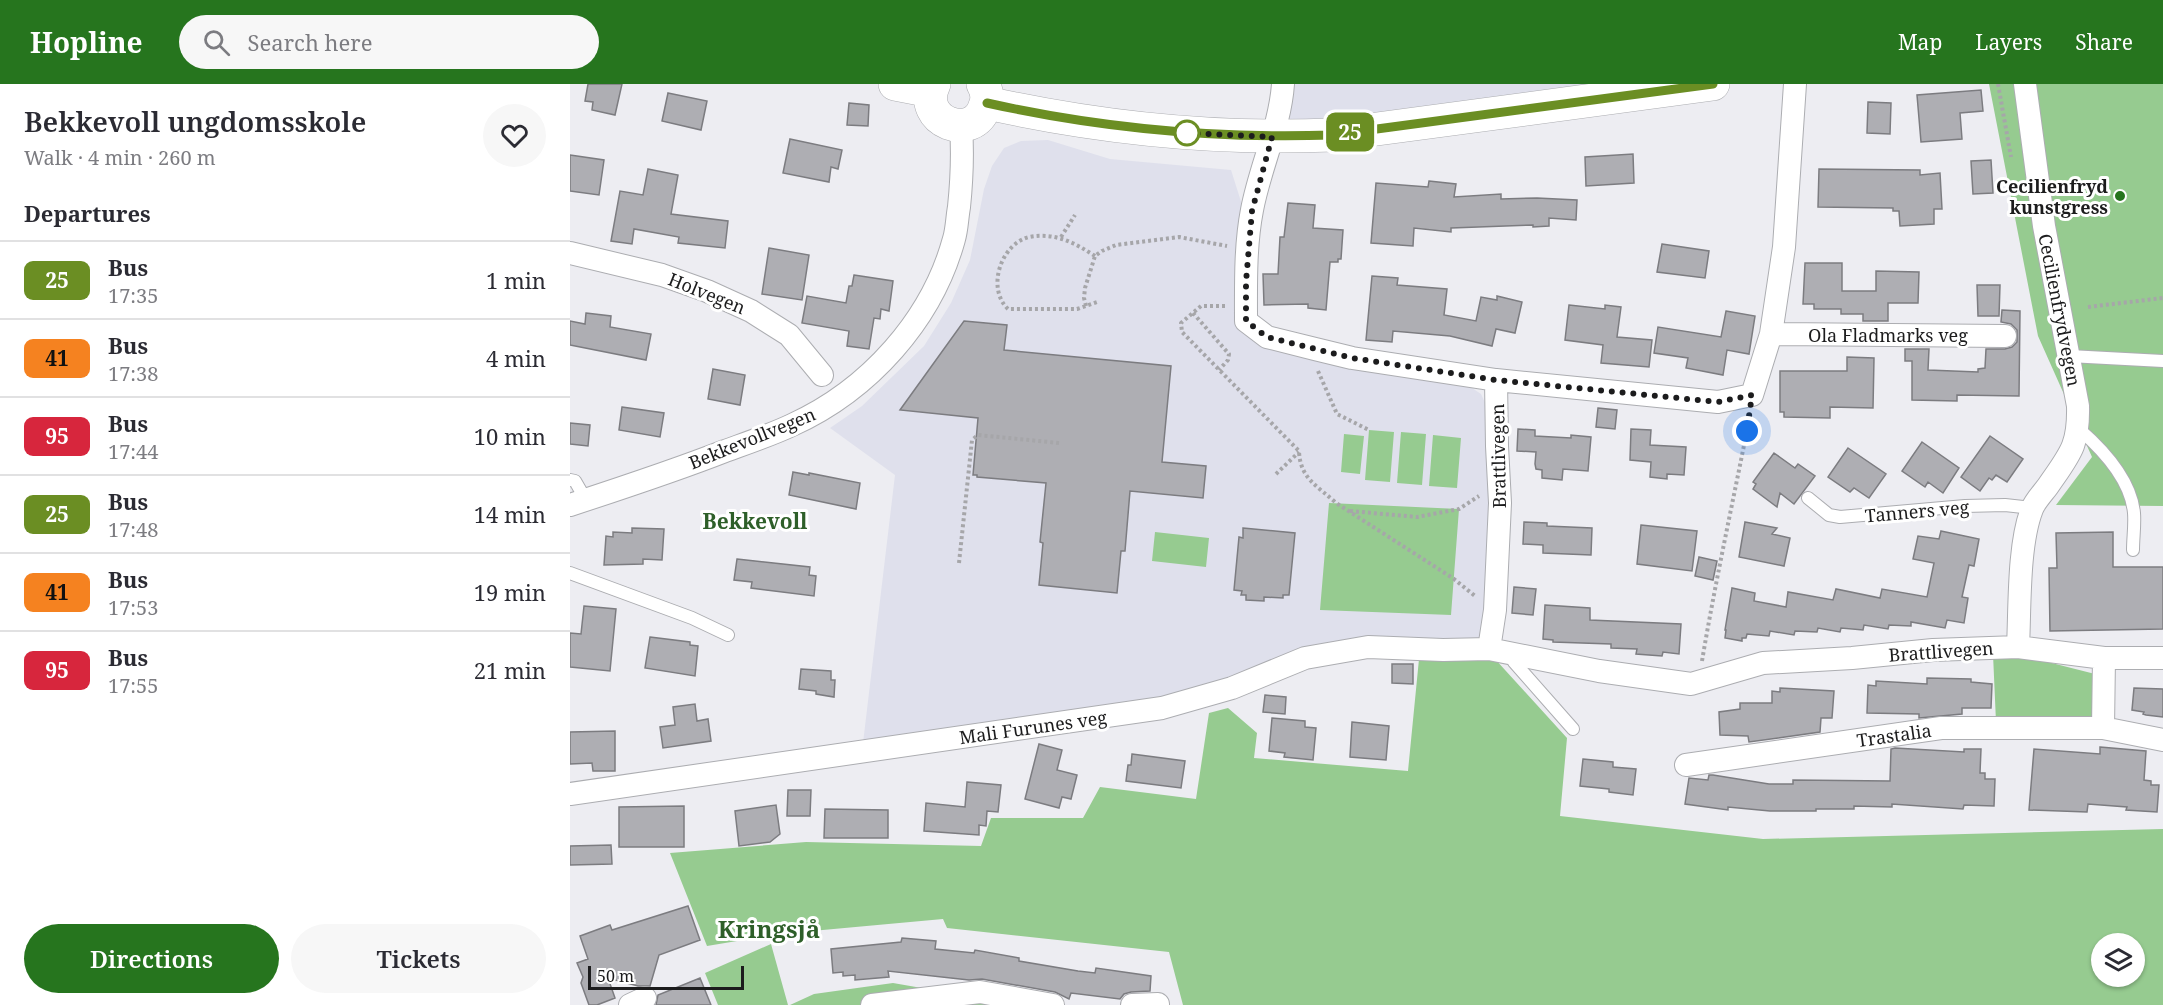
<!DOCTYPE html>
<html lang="en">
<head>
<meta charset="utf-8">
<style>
  body { margin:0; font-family:"Noto Serif",serif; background:#f7f7f7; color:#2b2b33; height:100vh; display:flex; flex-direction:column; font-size:22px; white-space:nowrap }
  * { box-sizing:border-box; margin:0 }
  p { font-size:20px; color:#7c7c81 }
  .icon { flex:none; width:33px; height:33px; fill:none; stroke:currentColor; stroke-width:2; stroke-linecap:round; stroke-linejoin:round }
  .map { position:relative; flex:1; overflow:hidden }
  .drawer { display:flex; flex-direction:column; background:#fff; width:570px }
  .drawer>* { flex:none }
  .badge { padding:0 12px; border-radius:9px; font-size:21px; line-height:39px }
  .tools { position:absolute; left:1521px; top:849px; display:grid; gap:12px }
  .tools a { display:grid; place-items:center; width:54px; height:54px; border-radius:50%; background:#fff; box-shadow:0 2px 4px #0004; font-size:30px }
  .scale { position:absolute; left:18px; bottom:15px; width:156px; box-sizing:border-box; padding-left:6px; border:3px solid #1c1c1d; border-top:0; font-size:16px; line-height:21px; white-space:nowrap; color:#1c1c1d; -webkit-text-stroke:4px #fff; paint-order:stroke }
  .you { position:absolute; width:30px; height:30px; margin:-15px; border:4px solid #fff; border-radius:50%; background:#1a73e8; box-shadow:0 0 0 9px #1a73e833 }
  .map>.badge { position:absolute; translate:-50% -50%; box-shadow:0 0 0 3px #fff }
  h2 { padding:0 24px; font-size:22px; line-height:54px }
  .round { display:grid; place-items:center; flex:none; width:63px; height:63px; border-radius:32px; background:#f7f7f7 }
  .summary { display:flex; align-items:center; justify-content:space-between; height:102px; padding:0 24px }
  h1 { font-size:28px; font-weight:600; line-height:45px }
  .action { display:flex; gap:12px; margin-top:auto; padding:12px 24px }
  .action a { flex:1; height:69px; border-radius:36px; background:#26751e; color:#fff; font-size:24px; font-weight:600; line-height:69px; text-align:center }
  .action a+a { background:#f7f7f7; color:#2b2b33 }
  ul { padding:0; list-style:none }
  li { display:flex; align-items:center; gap:18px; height:78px; padding:0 24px; border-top:2px solid #e1e1e2 }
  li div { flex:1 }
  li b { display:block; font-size:22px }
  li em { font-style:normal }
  li .badge { min-width:66px; font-weight:700; text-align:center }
  header { display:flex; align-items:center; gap:36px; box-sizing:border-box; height:84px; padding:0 30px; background:#26751e; color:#fff }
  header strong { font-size:28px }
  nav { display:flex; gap:33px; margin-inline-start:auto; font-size:21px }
  .search { width:420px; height:54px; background:#f7f7f7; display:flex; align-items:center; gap:15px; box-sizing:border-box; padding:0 21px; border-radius:33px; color:#7c7c81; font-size:22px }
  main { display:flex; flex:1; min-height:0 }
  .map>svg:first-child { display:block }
  .built { fill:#dfe0ec }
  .green { fill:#96cb90; fill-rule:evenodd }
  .building { fill:#aeaeb3; stroke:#7c7c80; stroke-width:1.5 }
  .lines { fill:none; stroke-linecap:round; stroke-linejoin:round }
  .service-casing { stroke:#acadb1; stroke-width:14 }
  .minor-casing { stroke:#acadb1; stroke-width:24 }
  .secondary-casing { stroke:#acadb1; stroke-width:34 }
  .path { stroke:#a6a6a9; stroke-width:4; stroke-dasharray:3 3; stroke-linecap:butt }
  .service { stroke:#fff; stroke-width:12 }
  .minor { stroke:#fff; stroke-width:22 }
  .secondary { stroke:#fff; stroke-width:33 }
  .line-casing { stroke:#fff; stroke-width:14 }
  .line { stroke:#6b8e23; stroke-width:9 }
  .walk { stroke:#1c1c1d; stroke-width:6; stroke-dasharray:0 10.8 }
  .stop-dot { fill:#fff; stroke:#6b8e23; stroke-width:3 }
  .poi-dot { fill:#26751e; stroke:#fff; stroke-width:2 }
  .labels { text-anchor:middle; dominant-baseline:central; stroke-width:6; stroke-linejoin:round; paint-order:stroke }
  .poi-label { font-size:18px; font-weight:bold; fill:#1c1c1d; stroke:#fff; text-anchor:end }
  .street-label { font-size:18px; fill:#1c1c1d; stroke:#fff }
  .quarter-label { font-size:21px; font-weight:bold; fill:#2e5f29; stroke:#fff }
  .district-label { font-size:24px; font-weight:bold; fill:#2e5f29; stroke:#fff }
</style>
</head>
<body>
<header>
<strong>Hopline</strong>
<div class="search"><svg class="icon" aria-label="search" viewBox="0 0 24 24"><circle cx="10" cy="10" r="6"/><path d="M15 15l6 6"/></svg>Search here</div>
<nav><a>Map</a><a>Layers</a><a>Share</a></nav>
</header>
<main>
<section class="drawer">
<div class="summary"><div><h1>Bekkevoll ungdomsskole</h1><p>Walk · 4 min · 260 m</p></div><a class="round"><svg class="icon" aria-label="heart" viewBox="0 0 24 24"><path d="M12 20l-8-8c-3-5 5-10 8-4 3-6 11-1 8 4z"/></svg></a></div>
<h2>Departures</h2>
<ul>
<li><span class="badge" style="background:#6b8e23;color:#fff">25</span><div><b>Bus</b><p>17:35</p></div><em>1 min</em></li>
<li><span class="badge" style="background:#f58220;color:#111">41</span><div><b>Bus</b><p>17:38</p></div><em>4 min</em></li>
<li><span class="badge" style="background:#d7263d;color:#fff">95</span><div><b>Bus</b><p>17:44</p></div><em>10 min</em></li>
<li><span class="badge" style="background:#6b8e23;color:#fff">25</span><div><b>Bus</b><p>17:48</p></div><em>14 min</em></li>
<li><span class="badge" style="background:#f58220;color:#111">41</span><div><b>Bus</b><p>17:53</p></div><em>19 min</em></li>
<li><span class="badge" style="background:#d7263d;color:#fff">95</span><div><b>Bus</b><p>17:55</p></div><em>21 min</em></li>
</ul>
<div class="action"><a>Directions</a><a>Tickets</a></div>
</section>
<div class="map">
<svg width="1593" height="921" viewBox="0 0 1593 921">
  <rect width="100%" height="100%" fill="#ededf2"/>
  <path class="built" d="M721 0H1072L713 47Z
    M478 56 540 75 661 86 673 124 670 243 896 300 911 310 919 327 923 379 915 557 798 556 589 618 293 659 325 391 260 344 292 322 354 262 381 219 400 176 414 105 422 82 434 64 451 57Z"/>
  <path class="green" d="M1419 0H1593V422L1486 421 1522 373 1468 252Z
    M799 346 824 348 820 398 795 396Z
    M831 348 856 350 852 401 827 399Z
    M774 350 794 352 790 390 771 388Z
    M863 351 891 354 887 404 859 402Z
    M759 419 889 425 881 531 750 526Z
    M585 448 639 454 636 483 582 477Z
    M1423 570H1446L1525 590V636L1426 638Z
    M849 575H925L997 654 990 732 1193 755 1593 745V921H613L599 868 377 844 373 835 209 850 137 862 100 769 236 758 411 762 421 734H513L530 703 626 715 639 629 658 624 687 649 684 674 838 687ZM1532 860H1564V892H1532Z
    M201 860 218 921H148L135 889Z
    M323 899 449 921H220L244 910Z"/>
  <path class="building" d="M18 0H52L45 31 22 26 23 18 15 17Z
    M1411 6 1413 27 1390 29 1392 55 1351 58 1347 11Z
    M98 9 137 17 131 46 92 37Z
    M1298 18 1321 19 1320 50 1297 49Z
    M279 19 299 21 298 42 277 41Z
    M220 55 272 66 268 85 261 83 259 98 213 89Z
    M1063 70 1064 99 1016 102 1015 73Z
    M0 71 34 76 29 111 0 107Z
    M1421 76 1423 109 1403 110 1401 77Z
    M78 85 108 91 101 130 158 137 155 164 108 159 109 153 64 145 62 160 41 157 50 107 73 111Z
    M1249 85 1350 86V91L1370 89 1372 125H1364V140L1330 142 1329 127H1323V124L1248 123Z
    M859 97 886 100 884 113 931 110V115L967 114 1007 116 1006 136 979 134V142L963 143V141L881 144V148L844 144 843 162 801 159 806 99 858 103Z
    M718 119 745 121 743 144 773 146 771 175H768V178H760L756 226 738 224V220L694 221 693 190H708L710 153H714Z
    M1092 160 1139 167 1135 194 1087 188Z
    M199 164 239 171 232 216 192 210Z
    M1235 179H1272V207H1306V187L1349 188 1348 219H1318V237H1293V230H1271V225H1244V220H1233Z
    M284 191 323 197 319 227 311 225 310 235 304 234 299 265 277 262 279 247 232 239 237 212 276 219 279 202H282Z
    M802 192 828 194 827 201 877 205 874 231 906 237 911 213 927 216V212L952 218 945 249 926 245 922 262 880 252 823 247 822 258 796 256Z
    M1407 201H1430L1429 232H1408Z
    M999 221 1035 225V221L1051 223 1047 253 1082 256 1079 283 1031 279 1033 261 995 256Z
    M1432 226 1450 227 1449 312 1387 311V317L1342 316V277H1335V265H1359L1358 286 1408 288V285L1415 284 1416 265H1435L1442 263 1447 258V246L1441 240 1431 238Z
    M1156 227 1185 232 1179 270 1157 266 1153 291 1116 284 1118 274 1084 269 1088 243 1151 253Z
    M16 229 41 232 40 243 81 250 76 276 0 261V237L15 240Z
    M394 237 437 241 434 266 601 282 592 378 636 382 633 414 560 407 555 467H551L547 509 469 501 473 459 470 458 476 399 407 393V391H403L408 334 330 326Z
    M1277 273 1304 274 1303 324 1260 323V334L1214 333V328H1210V287H1277Z
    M143 285 175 291 170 321 138 315Z
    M52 323 94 329 90 353 49 346Z
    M1028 324 1047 326 1045 345 1026 343Z
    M0 339 20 341 18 362 0 360Z
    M948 345 965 346V352L1001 354V351L1021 353 1018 387 993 385 992 396 972 394V386L966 385 965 380 966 368 947 367Z
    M1061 345 1081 346 1080 361 1116 363 1114 391 1097 390V395L1080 393 1081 378 1060 376Z
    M1420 352 1453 375 1437 398 1426 391 1422 396 1419 394 1410 407 1391 393Z
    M1352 358 1389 384 1373 409 1358 398 1355 403 1332 387Z
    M1278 364 1316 390 1299 414 1284 404 1280 408 1258 393Z
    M1204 369 1225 384 1228 380 1245 392 1224 420 1210 409 1207 423 1183 405 1186 400 1183 398Z
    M223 388 239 391V389L290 399 286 425 219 411Z
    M954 438 977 439V442L1022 444 1021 471 973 469V461L953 460Z
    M1175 438 1207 444 1202 450 1220 454 1214 482 1169 473Z
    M1071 441 1127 447 1122 487 1067 480Z
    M62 444 94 445 92 476 73 475V480L34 481 36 452 43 453V448L62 449Z
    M673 444 725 449 719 511H713V514L694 513V517L676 516V511H671L672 507 664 506 669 453 673 454Z
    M1371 447 1409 455 1404 482 1399 481 1392 513 1398 514 1394 539 1377 536 1375 544 1341 538V542L1319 541 1318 545 1294 541 1293 546 1271 544 1270 548 1248 544 1247 548 1225 547 1224 551 1200 547 1199 552 1177 550 1176 554H1172V557L1155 554 1156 546H1155L1162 504 1185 509 1184 517 1216 523 1218 508 1263 516 1266 505 1310 514 1312 505 1357 513 1364 479 1343 475 1348 452 1369 455Z
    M1543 448V483H1593V545L1480 547 1479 484H1487L1486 449Z
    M1129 473 1147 477 1143 496 1125 492Z
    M167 475 240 483 239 491 246 492 244 512 181 504 182 498 164 496Z
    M944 503 966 505 963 531 942 529Z
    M975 521 1020 524V536L1111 540 1109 570 1093 568 1092 572 1066 570 1067 565 1041 564V560L983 558V556L973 555Z
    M14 522 46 525 40 587 0 583V549L11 550Z
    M80 553 120 558V561L128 562 125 592 75 584Z
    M822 580H843V600L822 599Z
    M231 585 261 587V596H265L264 613 246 610V607L229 605Z
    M1357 594 1401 595V598L1422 600 1421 624H1392V630L1349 634V630L1297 629 1298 601 1306 602V597L1357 600Z
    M1210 604 1264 607 1262 634H1251L1250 648 1179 658 1178 652 1150 651 1149 628 1170 625V619H1202V607L1210 608Z
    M1564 604 1593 605V633L1576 631 1573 630 1574 628 1562 626Z
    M695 611 716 613 715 630 693 628Z
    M125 620 127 637 138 635 141 657 93 664 90 643 105 641 103 623Z
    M702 634 735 637V643L746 644 743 676 714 673 715 669 699 667Z
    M782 638 819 642 816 676 780 673Z
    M45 647V687H23L22 679 0 680V648Z
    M469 660 492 666 487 686 507 691 501 715 492 713 489 724 455 715Z
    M1530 663 1576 667 1574 696 1581 697V701H1589L1587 728 1556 726 1557 723 1518 720 1517 728 1459 726 1464 665 1530 670Z
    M1325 664 1394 668V665H1411L1410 689H1415V695H1425L1424 722 1394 721 1393 725 1322 720V723L1284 722V725H1246V727H1200L1158 723V726L1115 720 1119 694 1138 696 1139 691H1143L1199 700H1223V696L1320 697 1321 665Z
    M562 670 615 677 611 704 556 697 558 681H561Z
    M1013 675 1043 678V683L1066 685 1063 711 1039 708V705L1010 702Z
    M397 698 431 701 428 728 417 727 416 742 409 741V751L354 747 356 719 395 723Z
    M218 706H241L240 732H217Z
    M206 721 210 750 200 758 169 762 165 727Z
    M114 722V763H49V723Z
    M255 725 318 726V754H254Z
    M41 761 42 780 0 781V762Z
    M118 822 130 856 89 871 80 902H68L38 894 45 914 27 921H19L11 899 13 893 7 879 18 875 10 852 40 841 42 846Z
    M332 854 366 857 365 865 404 869 405 866 449 874V877L508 887 525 889 526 884 581 892 580 907 561 908 554 910 550 915 501 909 499 915 485 908 412 895 399 896 318 887 319 893 285 896V891L273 892V888L263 889 261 865 331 858Z
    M130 894 141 921H86L88 911Z"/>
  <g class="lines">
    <defs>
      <path id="service" d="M1499 272 1593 277
        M1509 345C1532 365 1561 396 1564 429 1565 441 1563 454 1563 466
        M0 396 5 397 16 416
        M1238 414 1259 431 1270 433 1395 422 1435 421 1462 424
        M0 489 122 534 158 551
        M940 570 944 578 1003 645"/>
      <path id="minor" d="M713 0C710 43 690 83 682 126 675 162 676 201 676 237L697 253 745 265 782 274 926 296
        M1225 0 1214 163 1201 250 1182 311 1148 318 926 296 927 362 930 419 925 526 919 565 1029 587 1121 600 1193 579 1282 574 1363 566 1448 563 1534 574H1593
        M0 169 92 191 137 207 181 227 219 251 252 291
        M1201 250 1435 252
        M0 421C52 404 104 387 155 367 177 359 201 351 222 341 299 306 362 236 384 155 387 145 387 134 389 123 392 94 393 71 391 42
        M1448 563C1450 523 1448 461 1462 425 1465 417 1473 409 1478 402 1500 370 1509 362 1508 322L1474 142 1455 0
        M1533 644 1534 574
        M1116 681 1371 644H1533L1593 656
        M0 710 592 624 662 604 735 574 798 563 873 566 919 565
        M60 921 75 914
        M302 921 410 908 483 921
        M562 921 588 920"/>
      <path id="secondary" d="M325 0 361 7
        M364 0C346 38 404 59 415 22 418 15 417 7 413 0
        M417 19C530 44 646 56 762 51L1143 0"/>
    </defs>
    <use href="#service" class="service-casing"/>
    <use href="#minor" class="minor-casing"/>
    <use href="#secondary" class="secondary-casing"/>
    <path class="path" d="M1428 0 1441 73
      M491 153 505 131
      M525 172C505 159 485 148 459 153 431 160 416 204 438 225H507L527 218
      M516 222 514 214 515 204 525 172 532 167 546 161 609 153 657 162
      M655 222H631L611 239 612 248 729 367C730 395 748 402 766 419L884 495 905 512
      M1518 223 1593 214
      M623 229 659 270 658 276 649 286
      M748 287 767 330 799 346
      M706 390 729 368
      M780 427 847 433 889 425 909 412
      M389 479 402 356 408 351 489 359
      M1132 577C1146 494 1164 413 1180 331"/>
    <use href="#service" class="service"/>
    <use href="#minor" class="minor"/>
    <use href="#secondary" class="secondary"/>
  </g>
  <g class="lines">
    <defs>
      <path id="line" d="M417 19C530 44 646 55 762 51L1143 0"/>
    </defs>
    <use href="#line" class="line-casing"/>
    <use href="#line" class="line"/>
    <path class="walk" d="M617 49 702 53 682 127 676 198V237L697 253 782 274 926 296 1148 318 1182 311 1177 347"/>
  </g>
  <circle class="stop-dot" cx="617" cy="49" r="12"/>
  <circle class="poi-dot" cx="1550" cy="112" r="6"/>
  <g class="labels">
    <g class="poi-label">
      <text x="1538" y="102">Cecilienfryd<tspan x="1538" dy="21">kunstgress</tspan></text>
    </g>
    <g class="street-label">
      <text transform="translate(137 209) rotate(22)">Holvegen</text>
      <text transform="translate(1490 226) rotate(79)">Cecilienfrydvegen</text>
      <text x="1318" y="251">Ola Fladmarks veg</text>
      <text transform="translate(182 354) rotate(-22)">Bekkevollvegen</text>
      <text transform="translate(928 372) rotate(-91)">Brattlivegen</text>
      <text transform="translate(1347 427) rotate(-5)">Tanners veg</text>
      <text transform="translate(1371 567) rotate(-4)">Brattlivegen</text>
      <text transform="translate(463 643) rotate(-8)">Mali Furunes veg</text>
      <text transform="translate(1324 651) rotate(-8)">Trastalia</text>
    </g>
    <g class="quarter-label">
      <text x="185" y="437">Bekkevoll</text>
    </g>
    <g class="district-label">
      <text x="199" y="844">Kringsjå</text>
    </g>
  </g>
</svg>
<div class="tools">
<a><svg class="icon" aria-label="layers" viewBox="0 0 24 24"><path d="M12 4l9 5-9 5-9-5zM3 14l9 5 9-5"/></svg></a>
</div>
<div class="scale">50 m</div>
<div class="you" style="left:1177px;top:347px"></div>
<b class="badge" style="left:780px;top:48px;background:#6b8e23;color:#fff">25</b>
</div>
</main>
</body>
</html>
